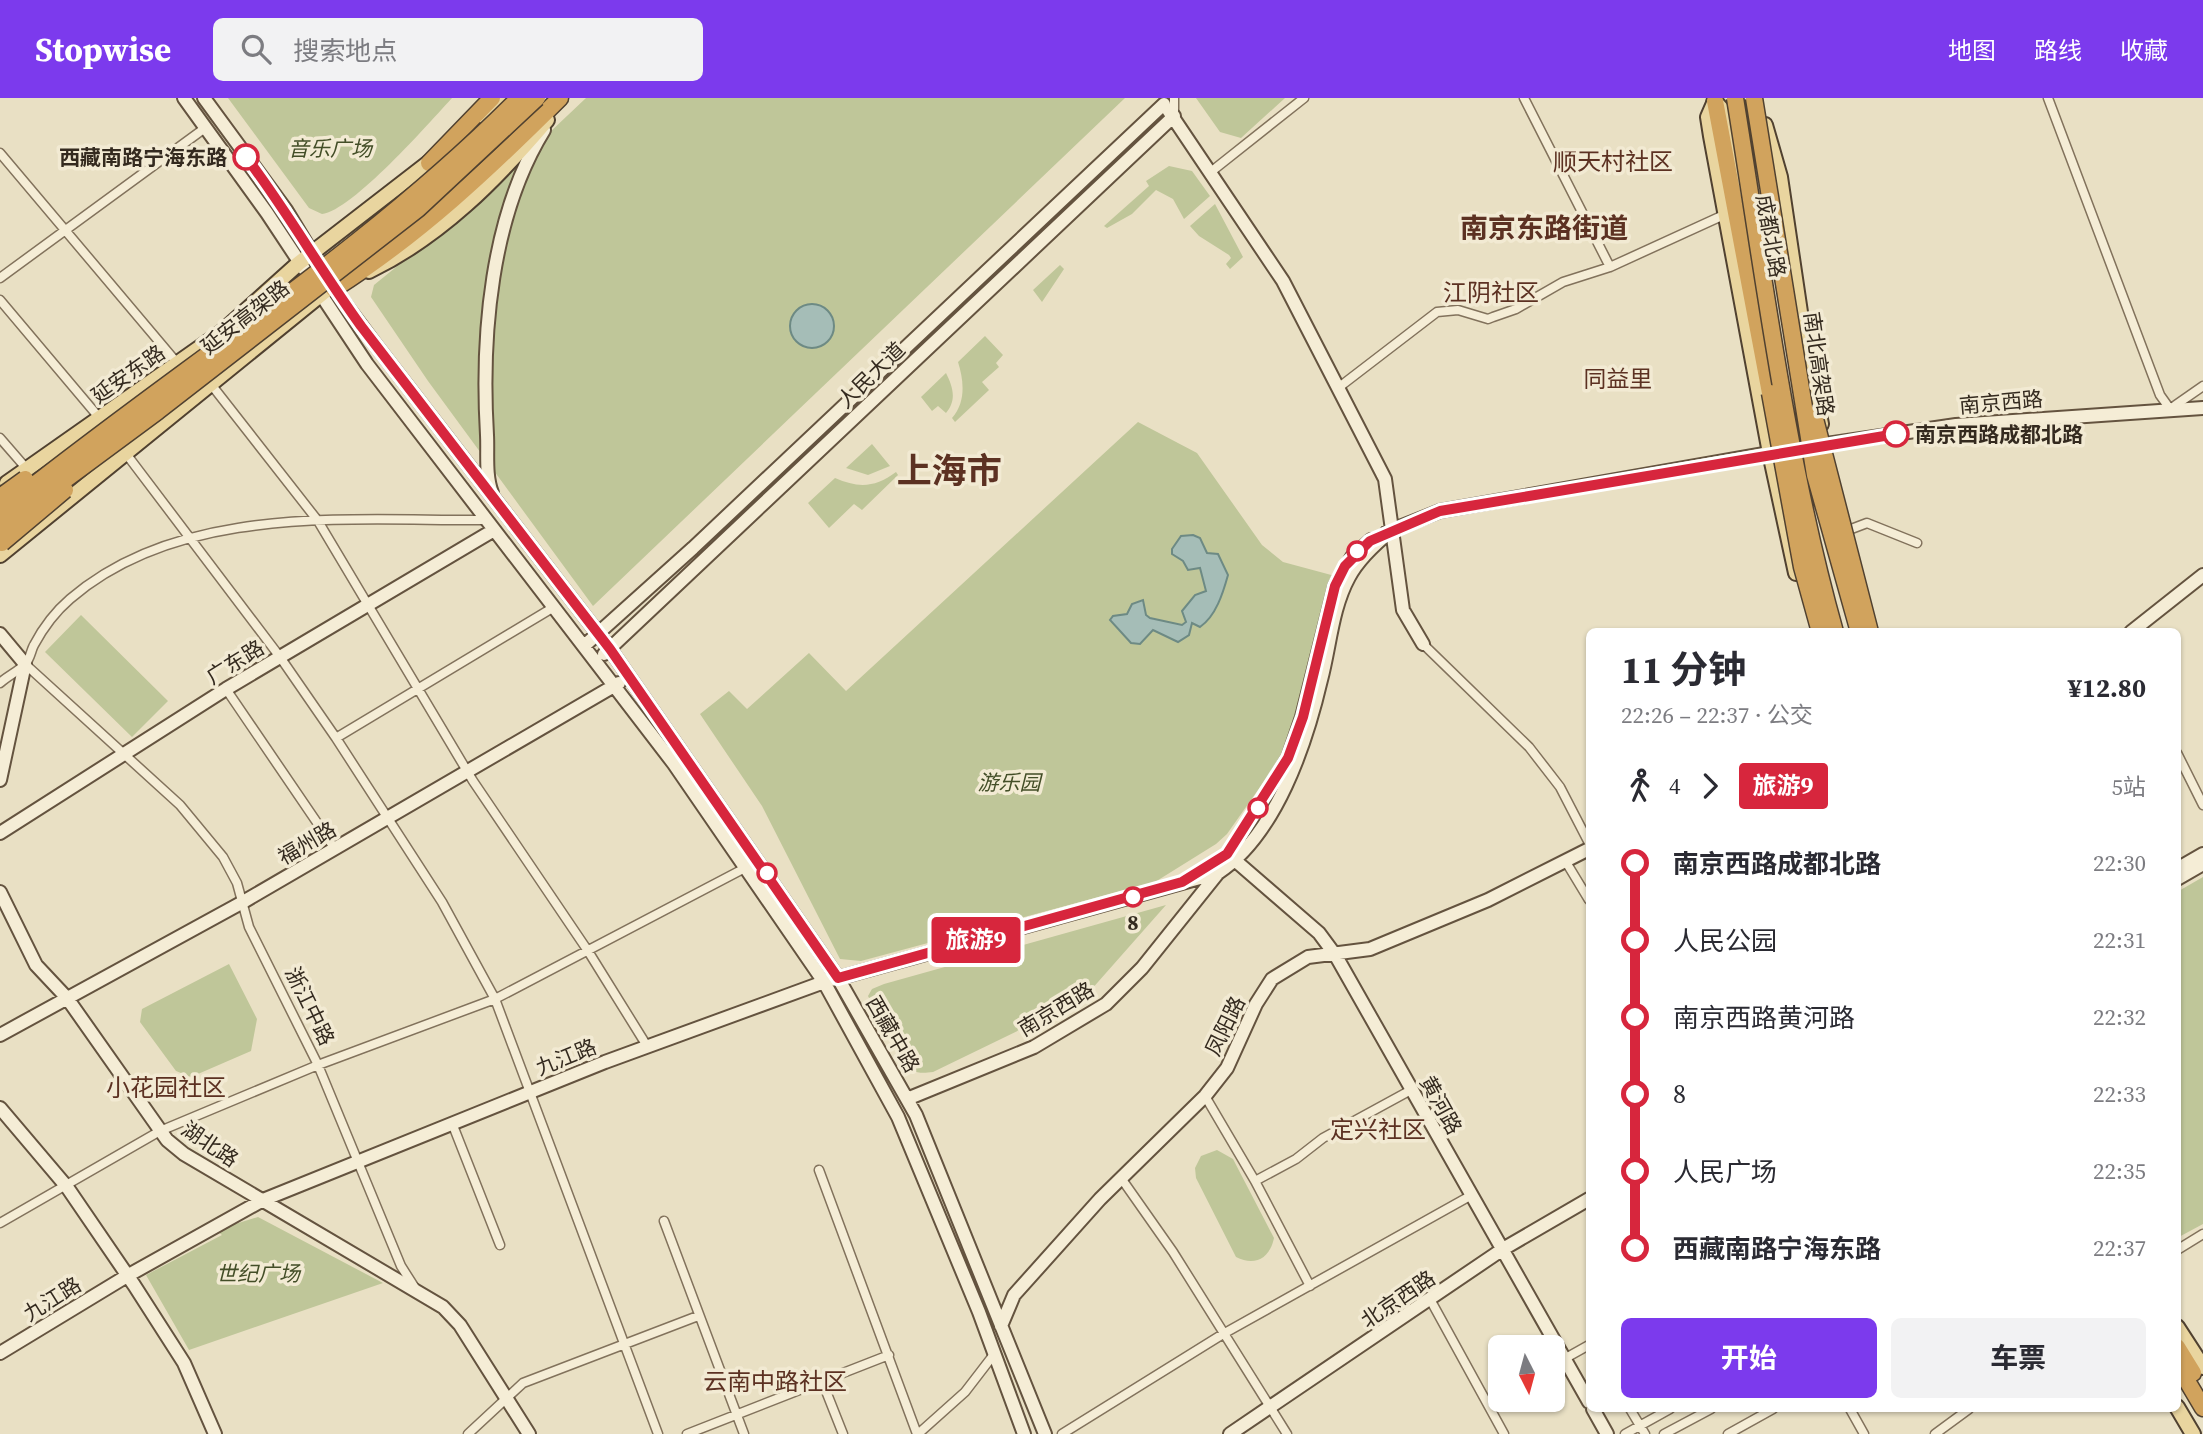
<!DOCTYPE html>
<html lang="zh">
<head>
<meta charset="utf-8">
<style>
  body { margin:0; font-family:"Source Serif 4","Noto Sans SC",serif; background:#f2f2f3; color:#2b2b33; height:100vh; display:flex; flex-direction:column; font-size:26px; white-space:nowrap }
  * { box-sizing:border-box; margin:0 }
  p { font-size:23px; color:#7c7c81 }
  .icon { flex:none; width:38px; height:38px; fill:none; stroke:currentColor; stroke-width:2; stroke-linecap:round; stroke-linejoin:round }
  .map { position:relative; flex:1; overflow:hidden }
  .drawer { position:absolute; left:1586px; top:530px; width:595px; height:784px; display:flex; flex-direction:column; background:#fff; border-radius:10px; box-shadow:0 2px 5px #0004 }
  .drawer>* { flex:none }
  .badge { padding:0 14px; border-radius:5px; font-size:24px; line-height:46px }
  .needle { width:46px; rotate:174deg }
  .fabs { position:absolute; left:1488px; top:1237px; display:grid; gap:14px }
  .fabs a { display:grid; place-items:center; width:77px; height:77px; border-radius:10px; background:#fff; box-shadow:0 2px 5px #0004; font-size:35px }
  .map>.badge { position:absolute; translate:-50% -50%; box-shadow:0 0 0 4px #fff }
  .legs { display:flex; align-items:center; gap:10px; height:77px; padding:0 35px; font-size:23px }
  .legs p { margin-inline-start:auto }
  .headline { display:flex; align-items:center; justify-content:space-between; height:119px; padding:0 35px }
  h1 { font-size:38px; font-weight:700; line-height:52px }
  .primary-button { display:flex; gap:14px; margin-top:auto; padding:14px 35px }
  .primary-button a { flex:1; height:80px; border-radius:10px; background:#7c3aed; color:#fff; font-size:28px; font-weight:700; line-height:80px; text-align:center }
  .primary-button a+a { background:#f2f2f3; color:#2b2b33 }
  ul { padding:0 35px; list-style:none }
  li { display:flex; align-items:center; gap:24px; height:77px; font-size:26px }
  li i { display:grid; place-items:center; width:10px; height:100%; margin:0 9px; background:currentColor }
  li i::after { content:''; width:18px; height:18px; margin:-9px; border:5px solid; border-radius:50%; background:#fff }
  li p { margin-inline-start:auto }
  li:first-child i { background:linear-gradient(#0000 50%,currentColor 0) }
  li:last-child i { background:linear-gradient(currentColor 50%,#0000 0) }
  header { display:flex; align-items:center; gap:42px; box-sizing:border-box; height:98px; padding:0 35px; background:#7c3aed; color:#fff }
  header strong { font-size:33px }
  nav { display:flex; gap:38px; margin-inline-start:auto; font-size:24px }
  .search { width:490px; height:63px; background:#f2f2f3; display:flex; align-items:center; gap:18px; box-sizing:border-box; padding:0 24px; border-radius:10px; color:#7c7c81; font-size:26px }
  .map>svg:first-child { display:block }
  .green { fill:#bfc699 }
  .water { fill:#a5bdb7; stroke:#6d8a84; stroke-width:2 }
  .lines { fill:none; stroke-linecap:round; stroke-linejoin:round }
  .street-casing { stroke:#82725c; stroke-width:11 }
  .secondary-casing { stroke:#64533f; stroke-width:16 }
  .primary-casing { stroke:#504130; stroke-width:18 }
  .highway-casing { stroke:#504130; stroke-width:19 }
  .street { stroke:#f5edd6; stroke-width:8 }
  .secondary { stroke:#f5edd6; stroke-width:12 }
  .primary { stroke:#e9d59f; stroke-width:14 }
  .highway { stroke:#d1a35d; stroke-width:16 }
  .highway-bridge-casing { stroke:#504130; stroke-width:19; stroke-linecap:butt }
  .highway-bridge { stroke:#d1a35d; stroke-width:16 }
  .line-1-casing { stroke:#fff; stroke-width:16 }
  .line-1 { stroke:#d7263d; stroke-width:10 }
  .stop-1-dot { fill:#fff; stroke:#d7263d; stroke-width:3.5 }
  .labels { text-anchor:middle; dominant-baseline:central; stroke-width:7; stroke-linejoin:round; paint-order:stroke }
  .park-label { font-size:21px; font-style:italic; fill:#434e27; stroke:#f2ead3 }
  .stop-label { font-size:21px; font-weight:bold; fill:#342a1f; stroke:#f2ead3; text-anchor:end }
  .street-label { font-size:21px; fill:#342a1f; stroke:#f2ead3 }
  .neighbourhood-label { font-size:23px; fill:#5c3122; stroke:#f2ead3 }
  .quarter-label { font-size:24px; fill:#5c3122; stroke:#f2ead3 }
  .district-label { font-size:28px; font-weight:bold; fill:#5c3122; stroke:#f2ead3 }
  .town-label { font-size:35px; font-weight:bold; fill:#5c3122; stroke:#f2ead3 }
</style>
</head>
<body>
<header>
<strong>Stopwise</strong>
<div class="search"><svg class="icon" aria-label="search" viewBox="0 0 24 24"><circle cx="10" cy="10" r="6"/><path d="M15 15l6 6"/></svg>搜索地点</div>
<nav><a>地图</a><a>路线</a><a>收藏</a></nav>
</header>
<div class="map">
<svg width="2203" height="1336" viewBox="0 0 2203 1336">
  <rect width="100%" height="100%" fill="#e9e0c4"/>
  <path class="green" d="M228 0H452C430 24 352 113 322 116L309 110Z
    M586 0H1125L593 508 428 283 371 199 374 187 475 105Z
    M1196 0H1285L1241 40 1220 34Z
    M1169 68 1192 73 1210 98 1184 121 1173 101 1156 92 1132 116 1107 130 1104 128 1149 88 1146 83Z
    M1215 106 1243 159 1230 171 1226 166 1231 160 1229 157 1199 138 1190 128Z
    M1060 167 1064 171 1042 204 1033 192Z
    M985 238 1003 257 996 265 999 269 982 284 989 292 955 324 952 320C966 304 964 283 958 264Z
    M946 275C953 289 957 302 946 315L938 308 932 313 921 299Z
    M1138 324 1197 355 1262 447 1283 464 1335 478 1298 616 1279 662 1227 736 1216 746 1155 784 861 863 840 861 762 708 700 616 729 593 747 611 809 555 846 593Z
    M872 346 890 368 868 377 846 370Z
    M896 374 898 377 862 412 854 406 829 430 808 405 835 380C858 390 875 390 896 374Z
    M81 517 168 603 132 639 45 554Z
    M2203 779V1126L2177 1140V794Z
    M1166 807 1083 901 933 974C919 976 912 975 902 964L868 898 872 891 884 886Z
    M229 866 257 921 251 953 191 979 176 973 140 924 142 911Z
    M1217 1052 1233 1061 1274 1140C1270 1160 1255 1169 1236 1159L1196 1080 1195 1070 1201 1058Z
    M258 1119 383 1185 189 1252 146 1177 222 1137 216 1132Z"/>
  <path class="water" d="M790 228a22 22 0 1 1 44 0a22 22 0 1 1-44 0Z
    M1193 437 1200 440 1207 455 1218 456 1228 477C1223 495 1216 518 1200 529L1192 525 1189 537 1178 544 1153 532 1140 546 1131 545 1110 522 1113 518 1127 516 1132 506 1143 502 1146 517 1150 520 1182 527 1186 524 1182 513 1195 497 1206 493 1200 470 1188 472 1183 463 1172 456V451L1181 438Z"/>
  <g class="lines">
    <defs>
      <path id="street" d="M1174 0V18
        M1524 0 1610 169
        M2048 0 2160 297 2170 311 2203 288
        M0 55 178 266
        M1212 73 1304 0
        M0 180 205 30
        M0 202 102 323
        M210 285 318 423 473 683 588 853 647 948
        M1338 290 1437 214 1458 212 1488 221 1493 219 1516 211 1563 184 1610 169 1726 116
        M0 340 26 370
        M124 353 280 559 336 640 442 804 495 901 658 1336
        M1846 433 1867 425 1917 445
        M1423 546 1529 649 1560 689 1589 745
        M25 566 180 707 223 759 237 785 249 829 318 967 401 1168 415 1190
        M0 585C7 578 19 573 25 566 30 562 31 552 34 547 43 530 56 513 70 501 181 405 351 423 486 422
        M226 591 335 751
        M336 640 554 509
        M2177 655 2203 707
        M1566 764 1589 802
        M1205 998 1255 1083 1310 1188
        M452 1025 500 1147
        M819 1072 917 1336
        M1121 1080 1173 1154 1287 1336
        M1255 1083 1296 1061 1323 1040 1411 992
        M664 1123 744 1336
        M0 1125 160 1033 318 967 495 901 745 770
        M2177 1152 2203 1136
        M1431 1203 1504 1336
        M1564 1261 1589 1247
        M822 1283 843 1336
        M1630 1311 1645 1336
        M1850 1311 1864 1336
        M468 1336 523 1285 698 1218
        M687 1336 889 1257
        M918 1336 965 1294 995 1255
        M1062 1336 1223 1236 1470 1098
        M1625 1336 1670 1311
        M1664 1336 1711 1311
        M1728 1336 1773 1311
        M1935 1336 1969 1311"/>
      <path id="secondary" d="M184 0 267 115 367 266 674 666 824 884 898 1019 979 1214 1024 1336
        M204 0 286 112 334 191 375 246 610 551 838 880 916 1017 1045 1336
        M1168 12 1283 183 1385 381 1403 512 1423 546
        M492 395C485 377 488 355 487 337 481 237 491 118 544 32
        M1387 434 1440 413 1786 352 1956 327 2203 310
        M2131 534 2203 477
        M0 536 25 566 0 682
        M584 548 693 450 1164 6
        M604 556 1174 18
        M0 735 226 591 494 432
        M1230 758 1319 835 1336 858 1589 1304
        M2177 771 2203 756
        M2177 781 2203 766
        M0 794 36 867 67 900 167 1042 184 1056 443 1209 460 1227 529 1336
        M0 937 243 804 619 585
        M907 1001 1034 949 1106 906 1142 870 1218 775 1288 660 1302 619 1335 488 1352 459 1371 442
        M0 1010 67 1089 134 1187 184 1265 215 1336
        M1001 1228 1014 1197 1100 1101 1205 998 1227 970 1256 906 1272 881 1308 859 1370 851 1488 802 1589 751
        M0 1255 127 1178 263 1102 605 964 824 884 1218 775C1276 737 1306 646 1321 582 1330 548 1332 510 1349 479 1359 460 1376 445 1392 432
        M1593 1311 1607 1336
        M1230 1336 1503 1151 1589 1101"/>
      <path id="primary" d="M1715 3 1708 19 1711 38 1770 355 1796 475
        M1717 6 1725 15 1744 103
        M483 18 504 0
        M1765 27 1780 79 1805 248 1821 326
        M369 173C441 138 496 82 547 22
        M7 385 222 234 299 165 436 59
        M0 457 340 181
        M2177 1229 2203 1269
        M2177 1309 2193 1336"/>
      <path id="highway" d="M1715 3 1770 295
        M429 65 492 0
        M334 191C419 137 489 71 560 0
        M2177 1249 2193 1275
        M2177 1266 2203 1310"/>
    </defs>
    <use href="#street" class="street-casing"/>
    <use href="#secondary" class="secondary-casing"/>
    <use href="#primary" class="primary-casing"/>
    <use href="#highway" class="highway-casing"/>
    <use href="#street" class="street"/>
    <use href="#secondary" class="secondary"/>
    <use href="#primary" class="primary"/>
    <use href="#highway" class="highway"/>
    <defs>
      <path id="highway-bridge" d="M1735 0C1764 178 1786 360 1835 534
        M1754 0 1815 377 1859 534
        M1770 295 1802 469 1820 534
        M1814 317 1870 534
        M0 399 25 381
        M0 414C172 275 362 158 519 0
        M0 430 158 313 418 111 537 0
        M2 445 65 392"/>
    </defs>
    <use href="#highway-bridge" class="highway-bridge-casing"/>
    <use href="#highway-bridge" class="highway-bridge"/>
  </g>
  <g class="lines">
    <defs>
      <path id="line-1" d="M246 59C287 113 321 173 361 228L610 551 838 880 1182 784 1227 756 1288 660 1303 619 1335 488 1345 468 1370 443 1440 413 1896 336"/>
    </defs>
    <use href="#line-1" class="line-1-casing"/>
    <use href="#line-1" class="line-1"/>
  </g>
  <g class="stop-1-dot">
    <circle cx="246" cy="59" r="12"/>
    <circle cx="1896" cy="336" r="12"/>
    <circle cx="1357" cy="453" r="9"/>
    <circle cx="1258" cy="710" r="9"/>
    <circle cx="767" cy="775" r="9"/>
    <circle cx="1133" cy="799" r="9"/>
  </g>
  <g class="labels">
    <g class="park-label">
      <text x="330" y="50">音乐广场</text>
      <text x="1009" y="684">游乐园</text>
      <text x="258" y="1175">世纪广场</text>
    </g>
    <g class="stop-label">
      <text x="227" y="59">西藏南路宁海东路</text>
      <text x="1915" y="336" text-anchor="start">南京西路成都北路</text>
      <text x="1133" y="824" text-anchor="middle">8</text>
    </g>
    <g class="street-label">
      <text transform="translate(1771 138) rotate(80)">成都北路</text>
      <text transform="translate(245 219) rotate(-38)">延安高架路</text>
      <text transform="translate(1819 266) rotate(82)">南北高架路</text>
      <text transform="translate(128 276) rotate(-35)">延安东路</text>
      <text transform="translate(871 277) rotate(-44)">人民大道</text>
      <text transform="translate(2001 304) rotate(-5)">南京西路</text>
      <text transform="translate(235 564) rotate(-32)">广东路</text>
      <text transform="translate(307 745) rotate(-30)">福州路</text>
      <text transform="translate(310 908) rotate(64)">浙江中路</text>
      <text transform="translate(1056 911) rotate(-31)">南京西路</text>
      <text transform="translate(1225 928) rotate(-64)">凤阳路</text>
      <text transform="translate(893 936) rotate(60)">西藏中路</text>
      <text transform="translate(566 959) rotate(-22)">九江路</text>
      <text transform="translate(1441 1007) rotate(61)">黄河路</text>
      <text transform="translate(210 1046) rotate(34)">湖北路</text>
      <text transform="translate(52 1201) rotate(-32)">九江路</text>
      <text transform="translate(1398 1201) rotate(-34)">北京西路</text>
    </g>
    <g class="neighbourhood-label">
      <text x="1618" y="281">同益里</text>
    </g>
    <g class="quarter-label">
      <text x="1613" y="63">顺天村社区</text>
      <text x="1491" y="194">江阴社区</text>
      <text x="166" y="989">小花园社区</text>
      <text x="1378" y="1031">定兴社区</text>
      <text x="775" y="1283">云南中路社区</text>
    </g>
    <g class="district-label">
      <text x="1544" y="130">南京东路街道</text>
    </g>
    <g class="town-label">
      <text x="949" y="373">上海市</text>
    </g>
  </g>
</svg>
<div class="fabs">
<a><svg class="needle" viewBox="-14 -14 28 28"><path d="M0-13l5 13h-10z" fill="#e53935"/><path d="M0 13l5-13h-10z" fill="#7c7c81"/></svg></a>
</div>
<b class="badge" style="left:976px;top:842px;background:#d7263d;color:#fff">旅游9</b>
<section class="drawer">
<div class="headline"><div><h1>11 分钟</h1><p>22:26 – 22:37 · 公交</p></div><b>¥12.80</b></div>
<div class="legs"><svg class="icon" aria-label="walk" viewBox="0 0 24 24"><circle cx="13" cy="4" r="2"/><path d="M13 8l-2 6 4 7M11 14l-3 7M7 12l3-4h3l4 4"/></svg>4<svg class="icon" aria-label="forward" viewBox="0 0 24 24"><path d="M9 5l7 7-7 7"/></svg><b class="badge" style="background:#d7263d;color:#fff">旅游9</b><p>5站</p></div>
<ul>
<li><i style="color:#d7263d"></i><b>南京西路成都北路</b><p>22:30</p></li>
<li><i style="color:#d7263d"></i><span>人民公园</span><p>22:31</p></li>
<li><i style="color:#d7263d"></i><span>南京西路黄河路</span><p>22:32</p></li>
<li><i style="color:#d7263d"></i><span>8</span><p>22:33</p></li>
<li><i style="color:#d7263d"></i><span>人民广场</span><p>22:35</p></li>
<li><i style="color:#d7263d"></i><b>西藏南路宁海东路</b><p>22:37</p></li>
</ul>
<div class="primary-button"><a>开始</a><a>车票</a></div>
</section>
</div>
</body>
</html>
